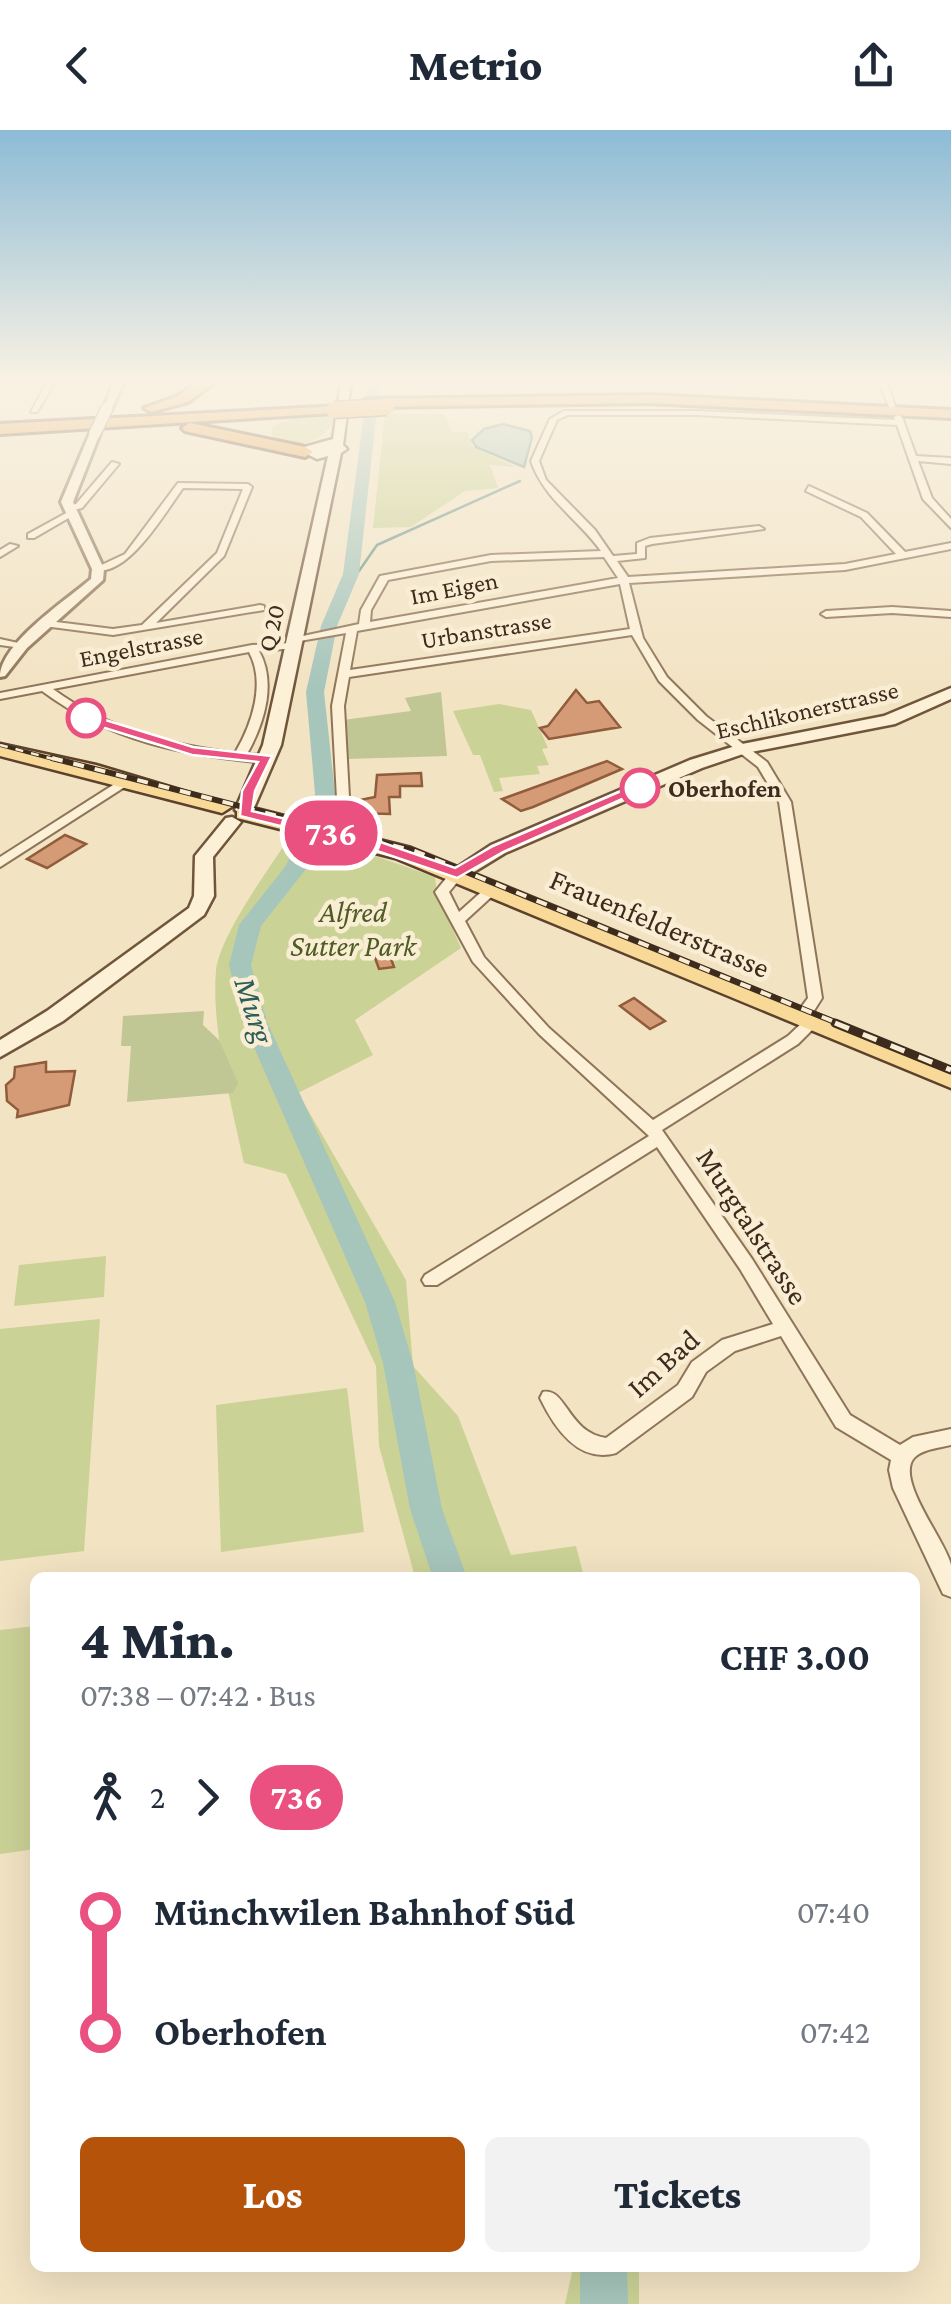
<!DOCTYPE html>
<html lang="de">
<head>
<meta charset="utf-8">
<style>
  body { margin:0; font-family:"Crimson Pro",serif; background:#f2f2f3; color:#1f2937; height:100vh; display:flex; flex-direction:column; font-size:38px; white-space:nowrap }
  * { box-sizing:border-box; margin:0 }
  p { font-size:32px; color:#747a83 }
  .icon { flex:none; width:55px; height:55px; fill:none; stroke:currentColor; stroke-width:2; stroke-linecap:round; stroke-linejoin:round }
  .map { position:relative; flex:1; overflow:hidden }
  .drawer { position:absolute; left:30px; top:1442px; width:890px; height:700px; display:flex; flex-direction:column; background:#fff; border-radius:15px; box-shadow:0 10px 40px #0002 }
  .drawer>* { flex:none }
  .badge { padding:0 20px; border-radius:32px; font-size:35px; line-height:65px }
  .map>.badge { position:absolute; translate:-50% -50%; box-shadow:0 0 0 5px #fff }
  .legs { display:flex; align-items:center; gap:15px; height:110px; padding:0 50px; font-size:32px }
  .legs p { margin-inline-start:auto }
  .headline { display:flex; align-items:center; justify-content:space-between; height:170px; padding:0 50px }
  h1 { font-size:55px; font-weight:800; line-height:75px }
  .primary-button { display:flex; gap:20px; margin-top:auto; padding:20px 50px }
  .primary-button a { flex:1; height:115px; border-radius:15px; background:#b45309; color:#fff; font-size:40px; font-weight:800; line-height:115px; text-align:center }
  .primary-button a+a { background:#f2f2f3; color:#1f2937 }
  ul { padding:0 50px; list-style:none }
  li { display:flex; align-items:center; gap:35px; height:120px; font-size:38px }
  li i { display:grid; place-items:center; width:15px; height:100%; margin:0 12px; background:currentColor }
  li i::after { content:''; width:25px; height:25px; margin:-12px; border:8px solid; border-radius:50%; background:#fff }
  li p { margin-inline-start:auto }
  li:first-child i { background:linear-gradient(#0000 50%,currentColor 0) }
  li:last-child i { background:linear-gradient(currentColor 50%,#0000 0) }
  header { display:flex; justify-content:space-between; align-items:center; height:130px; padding:0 50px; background:#fff; font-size:45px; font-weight:800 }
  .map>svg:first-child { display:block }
  .green { fill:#cbd296 }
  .cemetery { fill:#c1c695 }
  .water { fill:#a6c5bb; stroke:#6b9489; stroke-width:2.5 }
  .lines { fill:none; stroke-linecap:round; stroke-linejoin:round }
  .stream { stroke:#6b9489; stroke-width:2.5 }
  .river { fill:#a6c5bb; fill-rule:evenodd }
  .building { fill:#d49b76; stroke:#905c3b; stroke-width:2.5 }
  .minor-casing { stroke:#8e7458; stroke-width:4 }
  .tertiary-casing { stroke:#8e7458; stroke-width:6 }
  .secondary-casing { stroke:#70553b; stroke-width:5 }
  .primary-casing { stroke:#5c422c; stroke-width:5 }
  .motorway-casing { stroke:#5c422c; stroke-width:6 }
  .minor { fill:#fcf0d7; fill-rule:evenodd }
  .tertiary { fill:#fcf0d7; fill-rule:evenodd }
  .secondary { fill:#fcf0d7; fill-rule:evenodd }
  .primary { fill:#f8d998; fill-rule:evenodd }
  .motorway { fill:#e8a24d; fill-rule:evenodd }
  .rail-far2-casing { stroke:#3d2c1d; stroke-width:4 }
  .rail-far1-casing { stroke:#3d2c1d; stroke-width:6 }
  .rail-casing { stroke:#3d2c1d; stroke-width:9 }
  .rail-far2 { stroke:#f9edd4; stroke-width:2.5; stroke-dasharray:8; stroke-linecap:butt }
  .rail-far1 { stroke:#f9edd4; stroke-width:4; stroke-dasharray:11; stroke-linecap:butt }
  .rail { stroke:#f9edd4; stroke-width:5; stroke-dasharray:15; stroke-linecap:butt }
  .tertiary-bridge-casing { stroke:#8e7458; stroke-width:14; stroke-linecap:butt }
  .motorway-bridge-casing { stroke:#5c422c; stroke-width:19; stroke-linecap:butt }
  .tertiary-bridge { stroke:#fcf0d7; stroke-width:11 }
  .motorway-bridge { stroke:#e8a24d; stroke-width:16 }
  .line-1 { fill:#ea5080; stroke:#fff; stroke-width:2.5 }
  .stop-1-dot { fill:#fff; stroke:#ea5080; stroke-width:5 }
  .labels { text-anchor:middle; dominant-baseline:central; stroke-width:9; stroke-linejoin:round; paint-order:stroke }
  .far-street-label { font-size:25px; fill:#3d2c1d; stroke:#f9edd4 }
  .far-stop-label { font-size:25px; font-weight:bold; fill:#3d2c1d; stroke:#f9edd4; text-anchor:start }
  .park-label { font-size:30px; font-style:italic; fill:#4e5b22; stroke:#f9edd4 }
  .street-label { font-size:30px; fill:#3d2c1d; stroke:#f9edd4 }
  .water-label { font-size:32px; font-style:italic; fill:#2b5e5a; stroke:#f9edd4 }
</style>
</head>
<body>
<header><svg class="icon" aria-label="back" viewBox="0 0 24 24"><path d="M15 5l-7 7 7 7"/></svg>Metrio<svg class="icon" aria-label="share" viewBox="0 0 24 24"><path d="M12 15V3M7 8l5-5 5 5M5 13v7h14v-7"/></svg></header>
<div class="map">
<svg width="951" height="2174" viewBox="0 0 951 2174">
  <rect width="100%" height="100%" fill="#f2e3c3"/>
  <path class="green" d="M339 282C328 309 296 326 271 304L273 296 301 286Z
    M385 284H444L452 302H467L473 317 516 337 490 335 498 358 465 361 411 397 373 398Z
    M499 574 531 580 548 618 542 619 549 635 537 636 540 644 499 648 503 661 494 662 480 625H473L453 581Z
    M291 705 318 710 248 810 324 708 435 747 437 764 461 818 355 890 373 925 298 963 406 1150 413 1236 458 1286 511 1425 576 1416 584 1447H415L379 1316 376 1236 286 1044 244 1033C232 977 211 898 216 841 219 806 271 736 291 705Z
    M106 1126 104 1167 14 1176 19 1135Z
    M100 1189 84 1421 0 1431V1199Z
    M347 1258 364 1402 221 1422 216 1275Z
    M35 1496V1719L0 1724V1500Z
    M573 2138H639V2174H565Z"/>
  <path class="cemetery" d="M441 562 447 626 347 629 343 590 411 581 405 568Z
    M204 881 203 895 219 910 238 953 233 963 127 972 131 916H121L123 886Z"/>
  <path class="water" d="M503 294 530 301 532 307 524 337 476 317 472 310 484 299Z"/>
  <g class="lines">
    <path class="stream" d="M351 443 359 441 377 415 520 351"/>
    <path class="river" d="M368 252H380L359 444 337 496 324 562 335 663 332 683 306 739 261 796 251 835 267 892 395 1172 413 1233 442 1379 467 1448H433L410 1379 383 1233 365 1172 243 892 229 835 239 795 285 737 312 683 315 663 306 562 321 496 343 444Z
      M580 2138H627L628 2174H580Z"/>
  </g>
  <path class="building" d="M576 560 587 573 599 571 620 597 549 609 540 598 548 596Z
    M607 631 622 639 533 677 521 681 502 669Z
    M421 643 422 656H400V667H389L390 684 355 683V671L375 667 377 645Z
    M65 705 86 714 47 738 27 729Z
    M407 809 411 820 389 823 394 837 379 839 370 814Z
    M634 868 665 891 650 899 620 876Z
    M46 932V942L75 941 69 975 17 987 18 980 7 971 6 955 14 948 15 937Z"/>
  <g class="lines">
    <defs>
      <path id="minor" d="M47 252H55L37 282H31Z
        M879 252H887L896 279 889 277Z
        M564 281H696L895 290 894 287 898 285 902 287 916 326 951 328V334L918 331 932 368 951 389V398L923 369 897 295 696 285H568L557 290 539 331 546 350 595 400 613 426 637 424V413L650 408 759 396 764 399 652 414 645 416V428L617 431 628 447 845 434 896 424 861 387 806 361 809 356 867 383 905 422 951 413V419L845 440 629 453 643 508 667 547 706 586 767 632 791 672 822 868 810 887 818 888 821 891 798 914 662 1000 752 1129 850 1285 900 1315 913 1307 951 1299V1315C940 1318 922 1319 914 1328 895 1350 946 1411 951 1435 951 1445 951 1457 951 1467L943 1464 893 1358 889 1340 891 1330 836 1297 781 1206 735 1221 706 1242 692 1267 616 1323C578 1334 554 1297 540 1268L543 1262C566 1257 568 1303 606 1308L678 1255 692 1232 722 1210 773 1194 740 1139 657 1017 437 1155H425L422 1150 425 1145 649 1006 539 904 473 832 435 762 452 741 457 740 464 744 449 762 459 782 488 756 493 755 500 759 465 791 484 827 549 898 653 990 788 906 804 891 794 887 808 868 779 672 758 637 698 590 659 551 632 505 349 547 344 576 350 685 360 690 354 694 338 687 332 576 346 503 294 512 289 509 359 494 361 480 380 446 491 425 601 421C579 390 543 368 531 331L550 289ZM604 427 618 448 370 492 371 480 388 450 491 431ZM620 454 630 499 350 540 357 501Z
        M112 332 119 334 82 378 69 381 72 386 34 408H28V404L68 382 65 377 76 374Z
        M178 353 248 354 252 357 224 426 156 493 260 475 264 476V480L113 505 44 496V492L48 491 113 499 142 495 217 423 243 359 183 358C166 381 126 451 93 439L125 424Z
        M10 414 18 416 0 427V420Z
        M892 477 951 481V487L892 483 826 487 821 484 826 481Z
        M0 509 27 515 22 518 0 515Z
        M292 513 297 516 296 518 259 521C277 553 264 594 247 624L271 626V632L267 633C185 626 109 611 42 561L0 569V563L252 515ZM249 522C266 553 252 594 235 623 169 615 108 599 53 559Z
        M124 648 134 651 0 737V727Z"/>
      <path id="tertiary" d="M114 252H124L111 280H103Z
        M95 300 100 303 73 372 104 439 103 450 27 518 5 546 0 547C0 514 65 471 91 449L92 439 61 372 90 303Z"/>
      <path id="secondary" d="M341 252H351L343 315 347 319 341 323 281 615 253 680 244 685 235 680 263 615 328 326 317 329 297 319 333 309Z
        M951 558V569L895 594 746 623 702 638 505 723 464 748H450L447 744 491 715 690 630 742 614 884 586Z
        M232 687 241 692 213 727 214 766 204 785 63 891 0 927V910L47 881 189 778 194 766 195 726 226 688Z"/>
      <path id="primary" d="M0 614 96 635 233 676 222 683 0 626Z
        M245 676 411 718 951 939V958L395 728 237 688V678Z"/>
      <path id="motorway" d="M198 252H215L188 272 151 282 144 278 178 266Z
        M649 265 951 280V288L649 273 367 277 360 273 367 269Z
        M339 276 341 279 334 283 0 304V294Z
        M190 293 305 317 313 322 305 327 185 301 182 298Z"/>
    </defs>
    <use href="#minor" class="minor-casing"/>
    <use href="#tertiary" class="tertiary-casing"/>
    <use href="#secondary" class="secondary-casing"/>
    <use href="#primary" class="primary-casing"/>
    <use href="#motorway" class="motorway-casing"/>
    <use href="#minor" class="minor"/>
    <use href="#tertiary" class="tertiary"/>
    <use href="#secondary" class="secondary"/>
    <use href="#primary" class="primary"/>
    <use href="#motorway" class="motorway"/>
    <defs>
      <path id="rail-far2" d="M0 615 61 631"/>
      <path id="rail-far1" d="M52 628 415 721 842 895"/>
      <path id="rail" d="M835 893 951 940"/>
    </defs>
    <use href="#rail-far2" class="rail-far2-casing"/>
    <use href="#rail-far1" class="rail-far1-casing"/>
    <use href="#rail" class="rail-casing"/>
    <use href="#rail-far2" class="rail-far2"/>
    <use href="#rail-far1" class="rail-far1"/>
    <use href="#rail" class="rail"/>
    <defs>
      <path id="tertiary-bridge" d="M95 303 107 278"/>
      <path id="motorway-bridge" d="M334 280 386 277"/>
    </defs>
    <use href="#tertiary-bridge" class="tertiary-bridge-casing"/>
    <use href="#motorway-bridge" class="motorway-bridge-casing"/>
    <use href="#tertiary-bridge" class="tertiary-bridge"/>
    <use href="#motorway-bridge" class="motorway-bridge"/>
  </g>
  <linearGradient id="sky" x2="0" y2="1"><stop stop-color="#8dbbd6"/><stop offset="0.45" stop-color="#f9f2e4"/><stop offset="1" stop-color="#f9f2e4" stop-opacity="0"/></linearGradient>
  <rect width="951" height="557" fill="url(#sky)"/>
  <path class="line-1" d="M86 584 193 617 272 626 255 661 252 681 372 709 455 738 493 716 635 655 647 658 503 722 457 748 362 716 240 686 242 661 258 632 192 625 82 591Z"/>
  <g class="stop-1-dot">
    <circle cx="86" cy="588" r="18"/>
    <circle cx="640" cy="658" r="18"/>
  </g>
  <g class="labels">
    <g class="far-street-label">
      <text transform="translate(454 458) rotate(-11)">Im Eigen</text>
      <text transform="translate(271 498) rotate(-77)">Q 20</text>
      <text transform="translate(486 500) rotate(-9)">Urbanstrasse</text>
      <text transform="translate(141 517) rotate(-11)">Engelstrasse</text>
      <text transform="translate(807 580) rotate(-13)">Eschlikonerstrasse</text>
    </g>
    <g class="far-stop-label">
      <text x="668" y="658">Oberhofen</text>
    </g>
    <g class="park-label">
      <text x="353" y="781">Alfred<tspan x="353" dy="34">Sutter Park</tspan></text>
    </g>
    <g class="street-label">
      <text transform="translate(660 793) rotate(23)">Frauenfelderstrasse</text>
      <text transform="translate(753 1096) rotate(57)">Murgtalstrasse</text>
      <text transform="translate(663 1233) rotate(-42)">Im Bad</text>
    </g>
    <g class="water-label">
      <text transform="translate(255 880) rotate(72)">Murg</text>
    </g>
  </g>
</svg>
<b class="badge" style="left:331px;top:703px;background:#ea5080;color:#fff">736</b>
<section class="drawer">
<div class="headline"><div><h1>4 Min.</h1><p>07:38 – 07:42 · Bus</p></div><b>CHF 3.00</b></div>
<div class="legs"><svg class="icon" aria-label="walk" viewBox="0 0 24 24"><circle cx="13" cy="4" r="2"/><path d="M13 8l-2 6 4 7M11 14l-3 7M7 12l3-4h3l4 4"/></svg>2<svg class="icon" aria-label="forward" viewBox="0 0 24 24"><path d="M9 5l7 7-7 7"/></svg><b class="badge" style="background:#ea5080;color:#fff">736</b></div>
<ul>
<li><i style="color:#ea5080"></i><b>Münchwilen Bahnhof Süd</b><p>07:40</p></li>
<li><i style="color:#ea5080"></i><b>Oberhofen</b><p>07:42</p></li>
</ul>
<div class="primary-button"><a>Los</a><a>Tickets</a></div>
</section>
</div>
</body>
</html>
